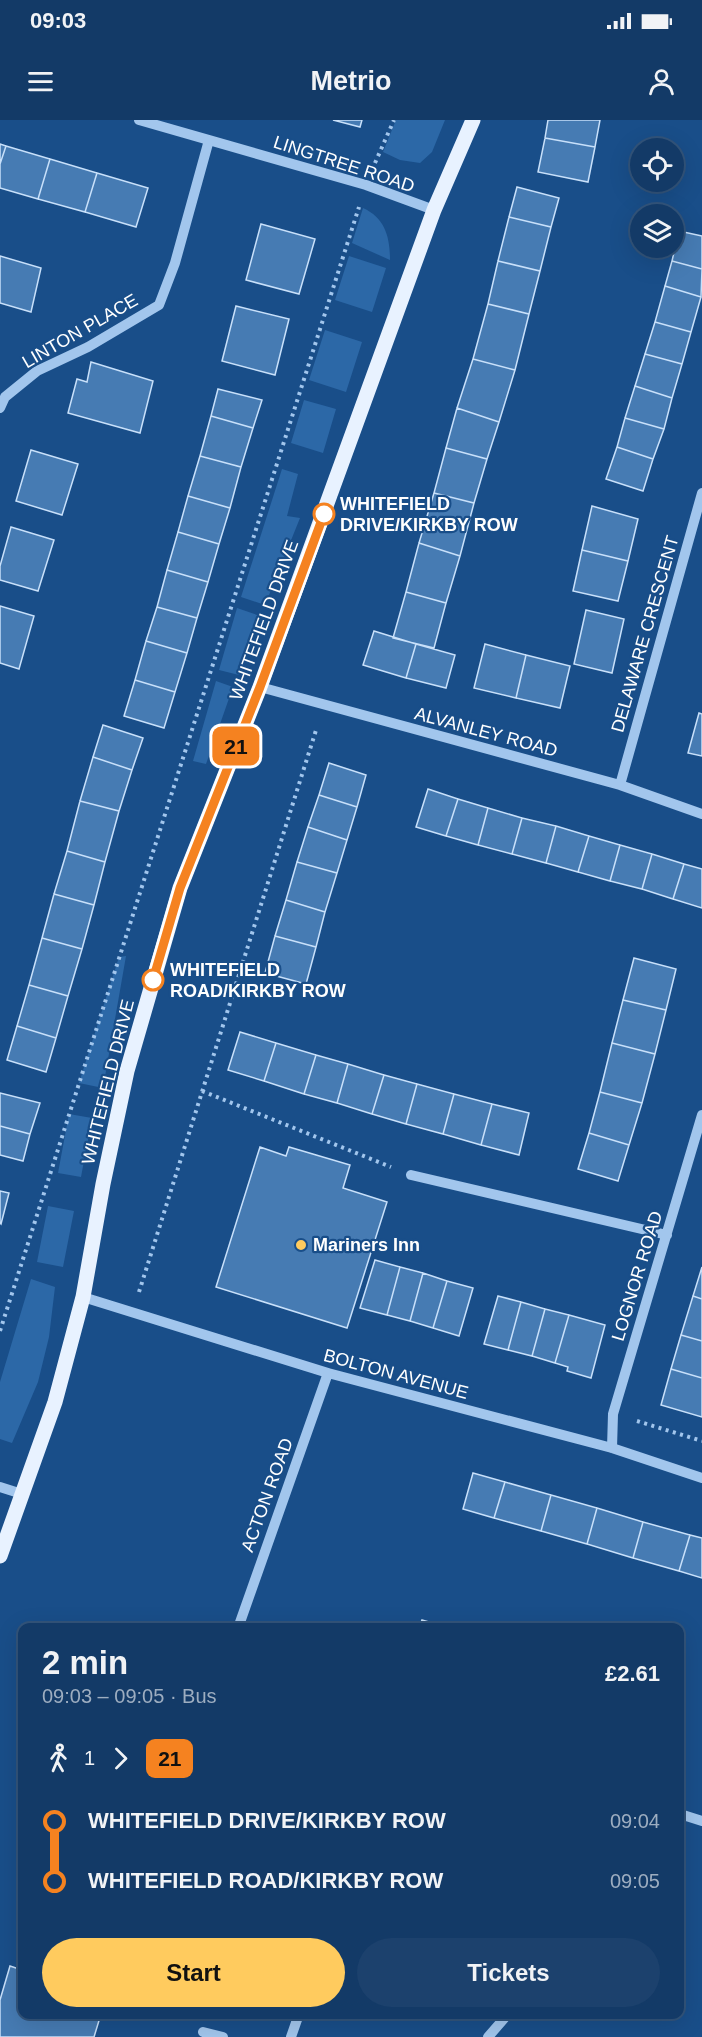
<!DOCTYPE html>
<html lang="en">
<head>
<meta charset="utf-8">
<style>
  body { margin:0; font-family:Helvetica,sans-serif; background:#1c416d; color:#f1f3f6; height:100vh; display:flex; flex-direction:column; font-size:22px; white-space:nowrap }
  * { box-sizing:border-box; margin:0 }
  p { font-size:20px; color:#9dadc0 }
  .icon { flex:none; width:33px; height:33px; fill:none; stroke:currentColor; stroke-width:2; stroke-linecap:round; stroke-linejoin:round }
  .map { position:relative; flex:1; overflow:hidden }
  .side { position:absolute; left:18px; top:1503px; width:666px; height:396px; display:flex; flex-direction:column; background:#133a67; border-radius:12px; box-shadow:0 6px 24px #0002,0 0 0 2px #32547b }
  .side>* { flex:none }
  .badge { padding:0 12px; border-radius:9px; font-size:21px; line-height:39px }
  .fabs { position:absolute; left:630px; top:18px; display:grid; gap:12px }
  .fabs a { display:grid; place-items:center; width:54px; height:54px; border-radius:50%; background:#133a67; box-shadow:0 6px 24px #0002,0 0 0 2px #32547b; font-size:30px }
  .map>.badge { position:absolute; translate:-50% -50%; box-shadow:0 0 0 3px #fff }
  .legs { display:flex; align-items:center; gap:9px; height:66px; padding:0 24px; font-size:20px }
  .legs p { margin-inline-start:auto }
  .overview { display:flex; align-items:center; justify-content:space-between; height:102px; padding:0 24px }
  h1 { font-size:33px; font-weight:800; line-height:45px }
  .button { display:flex; gap:12px; margin-top:auto; padding:12px 24px }
  .button a { flex:1; height:69px; border-radius:36px; background:#ffcb5e; color:#111; font-size:24px; font-weight:800; line-height:69px; text-align:center }
  .button a+a { background:#1c416d; color:#f1f3f6 }
  ul { padding:0 24px; list-style:none }
  li { display:flex; align-items:center; gap:21px; height:60px; font-size:22px }
  li i { display:grid; place-items:center; width:9px; height:100%; margin:0 8px; background:currentColor }
  li i::after { content:''; width:15px; height:15px; margin:-8px; border:4px solid; border-radius:50%; background:#133a67 }
  li p { margin-inline-start:auto }
  li:first-child i { background:linear-gradient(#0000 50%,currentColor 0) }
  li:last-child i { background:linear-gradient(currentColor 50%,#0000 0) }
  .status { display:flex; justify-content:space-between; align-items:center; height:42px; padding:0 30px; background:#133a67; direction:ltr }
  .status svg { height:16px; fill:currentColor }
  header { display:flex; justify-content:space-between; align-items:center; height:78px; padding:0 24px; background:#133a67; font-size:27px; font-weight:800 }
  .map>svg:first-child { display:block }
  .green { fill:#2c68a7 }
  .building { fill:#467bb3; stroke:#c8e0fa; stroke-width:1.5 }
  .lines { fill:none; stroke-linecap:round; stroke-linejoin:round }
  .path { stroke:#a2c6ed; stroke-width:4; stroke-dasharray:3 4.5; stroke-linecap:butt }
  .minor { stroke:#a2c6ed; stroke-width:10 }
  .major { stroke:#e8f2ff; stroke-width:15 }
  .line-1-casing { stroke:#fff; stroke-width:14 }
  .line-1 { stroke:#f58220; stroke-width:9 }
  .stop-1-dot { fill:#fff; stroke:#f58220; stroke-width:3 }
  .poi-dot { fill:#ffcb5e; stroke:#194e89; stroke-width:2 }
  .labels { text-anchor:middle; dominant-baseline:central; stroke-width:4.5; stroke-linejoin:round; paint-order:stroke }
  .street-label { font-size:18px; fill:#fff; stroke:#194e89 }
  .stop-label { font-size:18px; font-weight:bold; fill:#fff; stroke:#194e89; text-anchor:start }
  .poi-label { font-size:18px; font-weight:bold; fill:#fff; stroke:#194e89; text-anchor:start }
</style>
</head>
<body>
<div class="status"><b>09:03</b><svg viewBox="0 0 49 12"><path d="M0 12V9h3v3zM5 12V6h3v6zM10 12V3h3v9zM15 12V0h3v12zM26 1h20v11H26zM47 4h2v5h-2z"/></svg></div>
<header><svg class="icon" aria-label="menu" viewBox="0 0 24 24"><path d="M4 6h16M4 12h16M4 18h16"/></svg>Metrio<svg class="icon" aria-label="person" viewBox="0 0 24 24"><circle cx="12" cy="8" r="4"/><path d="M4 21q1-7 8-7t8 7"/></svg></header>
<div class="map">
<svg width="702" height="1917" viewBox="0 0 702 1917">
  <rect width="100%" height="100%" fill="#194e89"/>
  <path class="green" d="M396 0H445L432 32 420 43 400 40 383 32Z
    M363 88C385 98 390 117 390 140L352 123Z
    M349 136 386 148 372 192 335 180Z
    M325 210 362 222 346 272 309 260Z
    M304 280 336 289 323 333 291 323Z
    M282 349 298 354 287 396 300 398 265 485 241 477Z
    M237 488 260 496 239 555 219 550Z
    M216 561 233 567 206 644 193 641Z
    M126 836 103 968 79 963 119 837Z
    M69 994 92 998 81 1057 58 1053Z
    M48 1086 74 1091 63 1147 37 1142Z
    M31 1159 55 1167 49 1217 38 1262 12 1323 0 1319V1262Z"/>
  <path class="building" d="M333 0H362L360 7Z
    M548 0H600L595 27 545 18Z
    M545 18 595 27 588 62 538 52Z
    M0 24 6 26 0 44Z
    M6 26 50 39 38 79 0 68V44Z
    M50 39 97 53 85 92 38 79Z
    M97 53 148 68 136 107 85 92Z
    M517 67 559 78 551 107 509 97Z
    M509 97 551 107 540 151 498 141Z
    M261 104 315 119 299 174 246 160Z
    M679 111 702 116V149L672 141Z
    M0 136 41 148 31 192 0 183Z
    M498 141 540 151 529 194 488 184Z
    M672 141 702 149 701 177 665 166Z
    M665 166 701 177 691 212 655 202Z
    M488 184 529 194 515 250 473 239Z
    M236 186 289 199 275 255 222 241Z
    M655 202 691 212 682 244 645 234Z
    M645 234 682 244 672 278 635 266Z
    M473 239 515 250 499 302 457 288Z
    M91 242 153 261 140 313 68 293 77 259 87 262Z
    M635 266 672 278 664 309 625 298Z
    M218 269 262 280 253 308 211 296Z
    M457 288 499 302 487 339 446 328Z
    M211 296 253 308 241 347 200 336Z
    M625 298 664 309 653 339 617 327Z
    M617 327 653 339 643 371 606 359Z
    M446 328 487 339 474 383 434 373Z
    M31 330 78 344 62 395 16 381Z
    M200 336 241 347 230 388 188 376Z
    M434 373 474 383 460 436 419 423Z
    M188 376 230 388 219 424 178 412Z
    M592 386 638 399 628 441 582 430Z
    M11 407 54 420 38 471 0 460V446Z
    M178 412 219 424 208 462 167 450Z
    M419 423 460 436 446 483 406 472Z
    M582 430 628 441 618 481 573 471Z
    M167 450 208 462 197 498 157 487Z
    M406 472 446 483 434 528 393 518Z
    M0 486 34 496 19 549 0 543Z
    M157 487 197 498 187 533 146 521Z
    M586 490 624 499 612 553 574 544Z
    M374 511 416 524 406 558 363 545Z
    M146 521 187 533 175 572 135 560Z
    M416 524 455 535 446 568 406 558Z
    M485 524 526 535 516 578 474 568Z
    M526 535 570 546 560 588 516 578Z
    M135 560 175 572 164 608 124 596Z
    M699 593 702 594V636L688 633Z
    M103 605 143 618 132 650 93 637Z
    M93 637 132 650 119 691 80 681Z
    M329 643 366 655 357 687 319 675Z
    M428 669 458 679 446 716 416 707Z
    M319 675 357 687 347 720 308 707Z
    M458 679 488 688 478 725 446 716Z
    M80 681 119 691 105 742 67 731Z
    M488 688 522 698 512 734 478 725Z
    M522 698 556 706 546 743 512 734Z
    M556 706 589 716 578 752 546 743Z
    M308 707 347 720 337 753 297 742Z
    M589 716 620 725 610 761 578 752Z
    M620 725 652 734 642 769 610 761Z
    M67 731 105 742 94 785 54 774Z
    M652 734 684 744 673 779 642 769Z
    M297 742 337 753 325 792 286 780Z
    M684 744 702 749V788L673 779Z
    M54 774 94 785 82 829 42 818Z
    M286 780 325 792 316 827 275 816Z
    M275 816 316 827 306 864 265 853Z
    M42 818 82 829 68 876 29 865Z
    M634 838 676 849 666 890 623 880Z
    M29 865 68 876 56 918 17 906Z
    M623 880 666 890 655 934 612 923Z
    M17 906 56 918 46 952 7 940Z
    M240 912 276 923 264 961 228 950Z
    M276 923 316 935 304 974 264 961Z
    M612 923 655 934 642 983 600 972Z
    M316 935 348 944 337 983 304 974Z
    M348 944 384 955 372 994 337 983Z
    M384 955 417 964 406 1004 372 994Z
    M417 964 454 974 443 1014 406 1004Z
    M600 972 642 983 629 1025 589 1013Z
    M0 973 40 983 30 1014 0 1006Z
    M454 974 492 984 481 1025 443 1014Z
    M492 984 529 993 519 1035 481 1025Z
    M0 1006 30 1014 23 1041 0 1035Z
    M589 1013 629 1025 618 1061 578 1049Z
    M260 1027 286 1036 289 1027 350 1045 343 1068 387 1082 347 1208 216 1167Z
    M0 1071 9 1073 1 1104 0 1103Z
    M375 1140 400 1147 387 1195 360 1188Z
    M400 1147 423 1153 410 1201 387 1195Z
    M702 1147V1179L693 1176Z
    M423 1153 447 1161 433 1208 410 1201Z
    M447 1161 473 1168 459 1216 433 1208Z
    M498 1176 521 1182 508 1230 484 1224Z
    M693 1176 702 1179V1221L681 1215Z
    M521 1182 545 1189 532 1236 508 1230Z
    M545 1189 569 1195 555 1243 532 1236Z
    M569 1195 605 1205 591 1258 567 1251 568 1247 555 1243Z
    M681 1215 702 1221V1258L671 1249Z
    M671 1249 702 1258V1297L661 1285Z
    M473 1353 505 1362 494 1398 463 1389Z
    M505 1362 551 1375 541 1411 494 1398Z
    M551 1375 597 1388 587 1424 541 1411Z
    M597 1388 643 1402 633 1438 587 1424Z
    M643 1402 690 1415 679 1451 633 1438Z
    M690 1415 702 1418V1458L679 1451Z
    M422 1500 443 1506V1508H419Z
    M10 1846 22 1850V1894H101L94 1917H0V1880Z"/>
  <g class="lines">
    <path class="path" d="M375 43 394 0
      M202 971 391 1047
      M139 1172 317 607
      M0 1211 359 87
      M637 1301 702 1321"/>
    <path class="minor" d="M139 0 366 65 434 90
      M0 288 5 277 37 251 88 227 159 185 175 143 209 20
      M260 567 620 665 702 694
      M620 665 702 373
      M411 1055 667 1115
      M83 1177 328 1253 612 1328 702 1358
      M612 1328 613 1294 702 995
      M0 1367 22 1374
      M238 1508 328 1253
      M680 1694 702 1701
      M203 1912 223 1917
      M291 1917 299 1894
      M488 1917 508 1894"/>
    <path class="major" d="M0 1436 55 1282 83 1177 103 1064 127 951 180 768 260 567 434 90 473 0"/>
  </g>
  <g class="lines">
    <defs>
      <path id="line-1" d="M153 860 180 768 260 567 324 394"/>
    </defs>
    <use href="#line-1" class="line-1-casing"/>
    <use href="#line-1" class="line-1"/>
  </g>
  <g class="stop-1-dot">
    <circle cx="324" cy="394" r="10"/>
    <circle cx="153" cy="860" r="10"/>
  </g>
  <circle class="poi-dot" cx="301" cy="1125" r="6"/>
  <g class="labels">
    <g class="street-label">
      <text transform="translate(344 44) rotate(18)">LINGTREE ROAD</text>
      <text transform="translate(80 211) rotate(-30)">LINTON PLACE</text>
      <text transform="translate(264 500) rotate(-70)">WHITEFIELD DRIVE</text>
      <text transform="translate(645 514) rotate(-74)">DELAWARE CRESCENT</text>
      <text transform="translate(486 612) rotate(15)">ALVANLEY ROAD</text>
      <text transform="translate(108 962) rotate(-76)">WHITEFIELD DRIVE</text>
      <text transform="translate(637 1156) rotate(-73)">LOGNOR ROAD</text>
      <text transform="translate(396 1254) rotate(15)">BOLTON AVENUE</text>
      <text transform="translate(267 1375) rotate(-70)">ACTON ROAD</text>
    </g>
    <g class="stop-label">
      <text x="340" y="384">WHITEFIELD<tspan x="340" dy="21">DRIVE/KIRKBY ROW</tspan></text>
      <text x="170" y="850">WHITEFIELD<tspan x="170" dy="21">ROAD/KIRKBY ROW</tspan></text>
    </g>
    <g class="poi-label">
      <text x="313" y="1125">Mariners Inn</text>
    </g>
  </g>
</svg>
<div class="fabs">
<a><svg class="icon" aria-label="locate" viewBox="0 0 24 24"><circle cx="12" cy="12" r="6"/><path d="M12 2v4M12 18v4M2 12h4M18 12h4"/></svg></a>
<a><svg class="icon" aria-label="layers" viewBox="0 0 24 24"><path d="M12 4l9 5-9 5-9-5zM3 14l9 5 9-5"/></svg></a>
</div>
<b class="badge" style="left:236px;top:626px;background:#f58220;color:#111">21</b>
<section class="side">
<div class="overview"><div><h1>2 min</h1><p>09:03 – 09:05 · Bus</p></div><b>£2.61</b></div>
<div class="legs"><svg class="icon" aria-label="walk" viewBox="0 0 24 24"><circle cx="13" cy="4" r="2"/><path d="M13 8l-2 6 4 7M11 14l-3 7M7 12l3-4h3l4 4"/></svg>1<svg class="icon" aria-label="forward" viewBox="0 0 24 24"><path d="M9 5l7 7-7 7"/></svg><b class="badge" style="background:#f58220;color:#111">21</b></div>
<ul>
<li><i style="color:#f58220"></i><b>WHITEFIELD DRIVE/KIRKBY ROW</b><p>09:04</p></li>
<li><i style="color:#f58220"></i><b>WHITEFIELD ROAD/KIRKBY ROW</b><p>09:05</p></li>
</ul>
<div class="button"><a>Start</a><a>Tickets</a></div>
</section>
</div>
</body>
</html>
